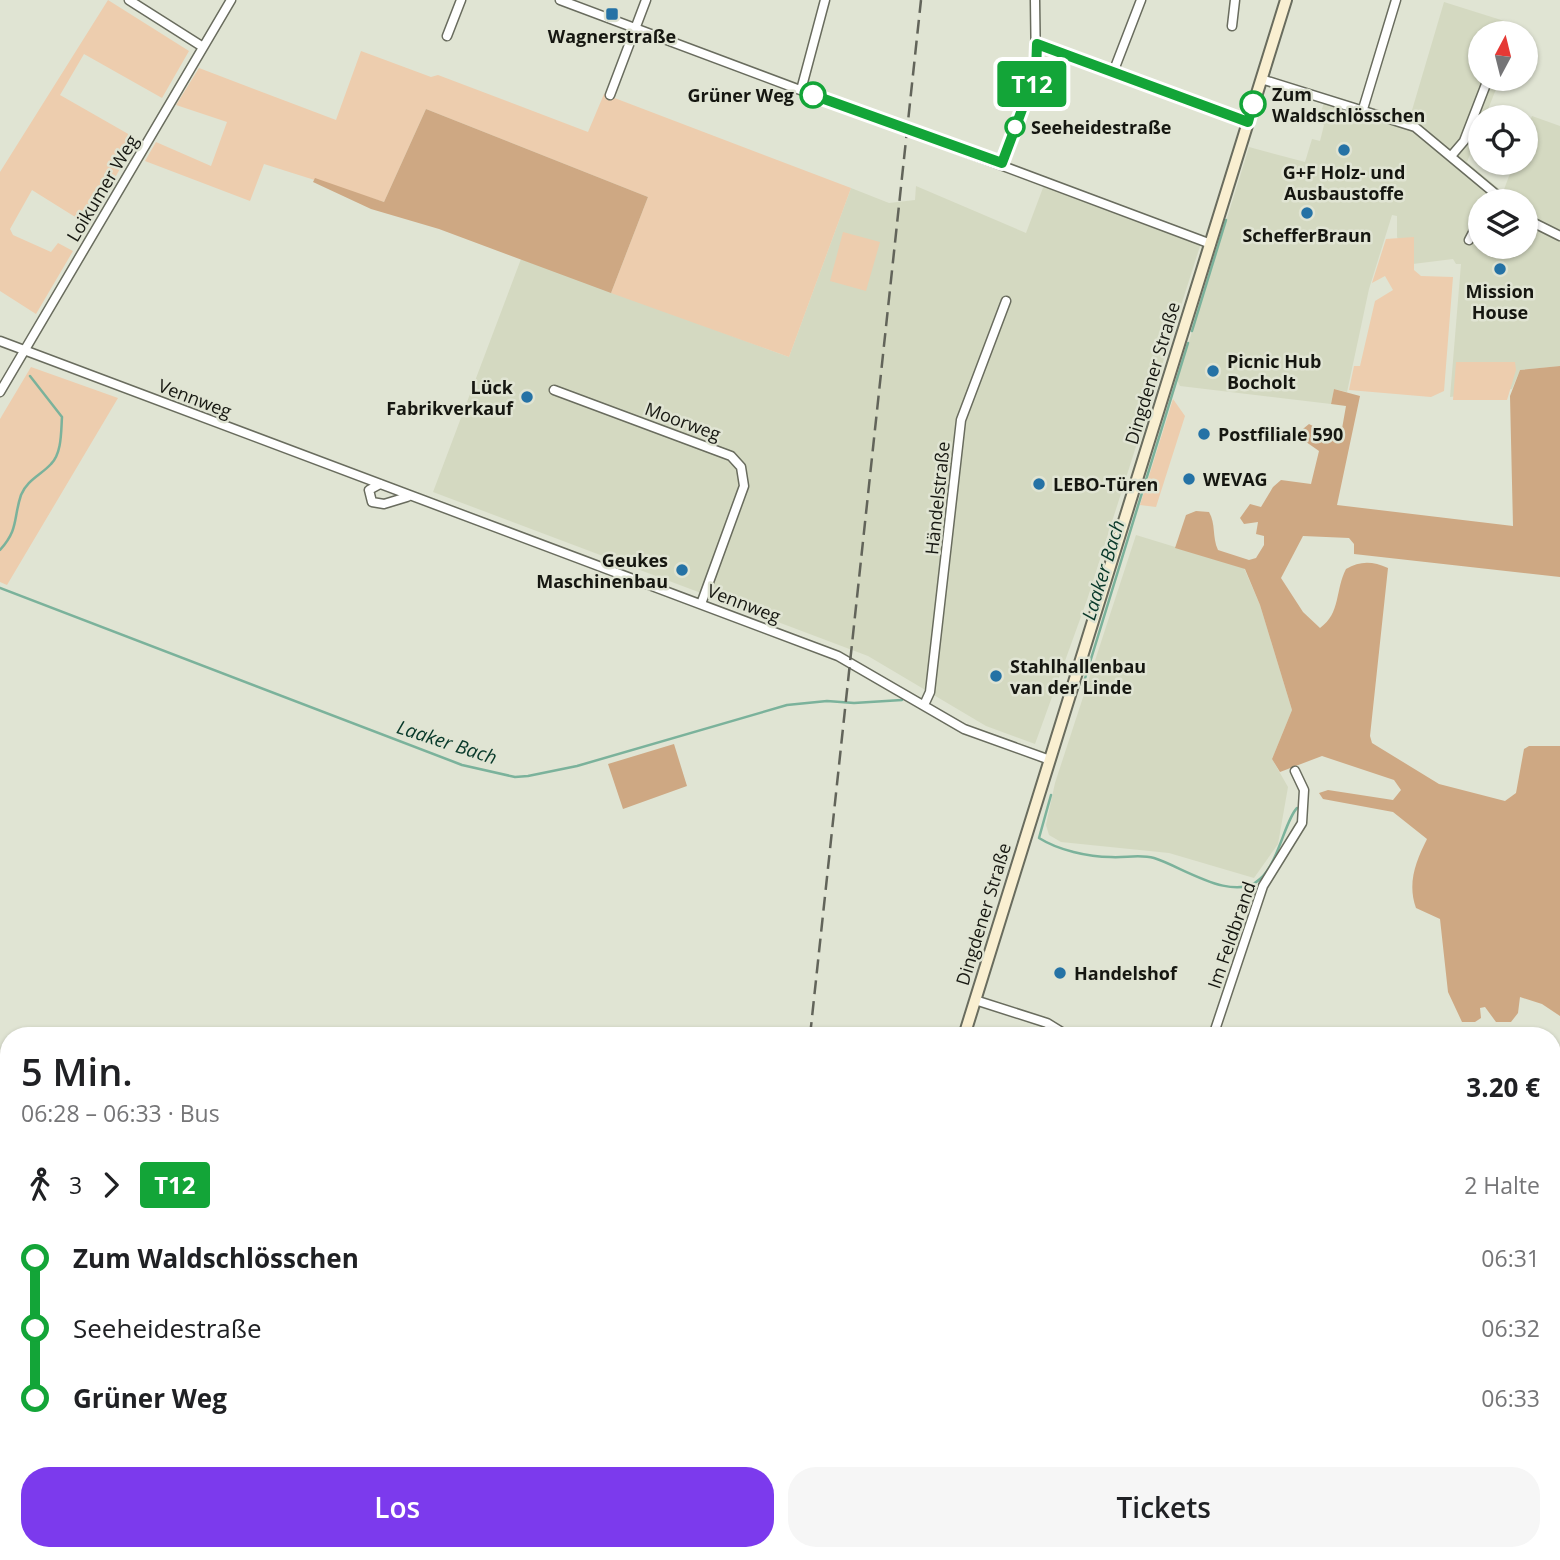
<!DOCTYPE html>
<html lang="de">
<head>
<meta charset="utf-8">
<style>
  body { margin:0; font-family:"Open Sans",sans-serif; background:#f6f6f6; color:#202124; height:100vh; display:flex; flex-direction:column; font-size:26px; white-space:nowrap }
  * { box-sizing:border-box; margin:0 }
  p { font-size:23px; color:#757577 }
  .icon { flex:none; width:38px; height:38px; fill:none; stroke:currentColor; stroke-width:2; stroke-linecap:round; stroke-linejoin:round }
  .map { position:relative; flex:1; overflow:hidden }
  .sheet { position:absolute; left:0px; top:1027px; width:1561px; height:534px; display:flex; flex-direction:column; background:#fff; border-radius:28px 28px 0 0; box-shadow:0 2px 5px #0004 }
  .sheet>* { flex:none }
  .badge { padding:0 14px; border-radius:5px; font-size:24px; line-height:46px }
  .needle { width:46px; rotate:7deg }
  .controls { position:absolute; left:1468px; top:21px; display:grid; gap:14px }
  .controls a { display:grid; place-items:center; width:70px; height:70px; border-radius:50%; background:#fff; box-shadow:0 2px 5px #0004; font-size:35px }
  .map>.badge { position:absolute; translate:-50% -50%; box-shadow:0 0 0 4px #fff }
  .legs { display:flex; align-items:center; gap:10px; height:77px; padding:0 21px; font-size:23px }
  .legs p { margin-inline-start:auto }
  .summary { display:flex; align-items:center; justify-content:space-between; height:119px; padding:0 21px }
  h1 { font-size:38px; font-weight:600; line-height:52px }
  .cta { display:flex; gap:14px; margin-top:auto; padding:14px 21px }
  .cta a { flex:1; height:80px; border-radius:28px; background:#7c3aed; color:#fff; font-size:28px; font-weight:600; line-height:80px; text-align:center }
  .cta a+a { background:#f6f6f6; color:#202124 }
  ul { padding:0 21px; list-style:none }
  li { display:flex; align-items:center; gap:24px; height:70px; font-size:26px }
  li i { display:grid; place-items:center; width:10px; height:100%; margin:0 9px; background:currentColor }
  li i::after { content:''; width:18px; height:18px; margin:-9px; border:5px solid; border-radius:50%; background:#fff }
  li p { margin-inline-start:auto }
  li:first-child i { background:linear-gradient(#0000 50%,currentColor 0) }
  li:last-child i { background:linear-gradient(currentColor 50%,#0000 0) }
  .map>svg:first-child { display:block }
  .built { fill:#d4d9c1; fill-rule:evenodd }
  .green { fill:#edcdae }
  .forest { fill:#cea883 }
  .lines { fill:none; stroke-linecap:round; stroke-linejoin:round }
  .stream { stroke:#7bb29b; stroke-width:2.5 }
  .minor-casing { stroke:#696c5e; stroke-width:11 }
  .secondary-casing { stroke:#696c5e; stroke-width:14 }
  .minor { stroke:#fff; stroke-width:8 }
  .secondary { stroke:#f9efd1; stroke-width:10 }
  .rail { stroke:#62645a; stroke-width:2.5; stroke-dasharray:14 7; stroke-linecap:butt }
  .line-1-casing { stroke:#fff; stroke-width:16 }
  .line-1 { stroke:#13a538; stroke-width:10 }
  .poi-dot { fill:#2572a5; stroke:#e0e4d3; stroke-width:2.5 }
  .stop-1-dot { fill:#fff; stroke:#13a538; stroke-width:3.5 }
  .labels { text-anchor:middle; dominant-baseline:central; stroke-width:5; stroke-linejoin:round; paint-order:stroke }
  .poi-label { font-size:18px; font-weight:bold; fill:#161711; stroke:#e0e4d3; text-anchor:start }
  .stop-label { font-size:18px; font-weight:bold; fill:#161711; stroke:#e0e4d3; text-anchor:start }
  .street-label { font-size:18px; fill:#161711; stroke:#e0e4d3 }
  .water-label { font-size:19px; font-style:italic; fill:#073829; stroke:#e0e4d3 }
</style>
</head>
<body>
<div class="map">
<svg width="1560" height="1560" viewBox="0 0 1560 1560">
  <rect width="100%" height="100%" fill="#e0e4d3"/>
  <path class="built" d="M1444 2 1517 25 1515 33H1480V79H1500L1485 117H1480V129L1467 162 1503 192 1514 163H1526V131L1532 116 1560 126V366L1520 370 1512 389 1450 397 1461 264H1456L1453 259 1413 264 1397 237V216L1392 215 1369 289 1347 392 1334 389 1331 404 1180 386 1177 380 1249 147 1305 162 1312 139 1320 141 1324 125 1318 122 1325 99 1400 123 1410 117ZM1480 201H1526V247H1480Z
    M1044 185 1201 243 1087 600 1035 744 986 726 868 656 433 492 521 259 789 357 851 188 889 203 915 200 916 186 1026 233Z
    M1136 535 1244 568 1260 605 1292 710 1272 759 1288 787 1278 844 1254 878 1169 853 1061 842 1049 835 1046 825 1055 783Z"/>
  <path class="green" d="M108 0 189 51 162 98 84 54 60 95 137 139 88 225 32 190 10 229 13 235 51 252 58 243 73 251 36 314 0 291V172Z
    M361 51 431 77 438 75 588 132 604 94 851 188 789 357 611 293 648 197 426 109 384 202 264 164 250 201 145 161 156 142 211 166 227 122 176 105 199 68 336 120Z
    M843 232 880 242 866 291 830 281Z
    M1414 237V270L1421 276 1453 277 1444 391 1431 397 1349 390 1354 366H1360L1375 301 1393 290 1385 276 1372 283 1386 239Z
    M1456 362H1515L1516 370 1507 400H1453Z
    M31 367 118 398 7 585 0 582V419Z
    M1173 399 1185 416 1156 507 1140 505Z"/>
  <path class="forest" d="M426 109 648 197 611 293 439 229 371 209 313 182 315 178 384 202Z
    M1560 366V577L1354 554V544L1349 538 1303 536 1281 578 1303 612 1320 628C1341 613 1335 590 1346 569 1360 561 1372 561 1388 568L1370 736 1372 743 1439 784 1505 801 1516 793 1524 749 1529 746H1560V1016L1542 1004 1520 997 1518 1013 1511 1022H1496L1485 1007 1480 1008 1481 1018 1475 1022H1462L1448 992 1440 919 1416 908C1407 883 1416 861 1427 839L1393 812 1323 799 1319 793 1328 790 1393 800 1401 790 1394 780 1322 756 1280 772 1272 759 1292 710 1260 605 1245 569 1175 548 1186 515 1196 511 1209 512C1216 524 1212 537 1218 550L1249 560 1256 558 1264 545V536L1256 534 1258 522 1244 524 1240 518 1250 504 1261 507 1273 487 1281 480 1311 484 1319 451 1299 437 1298 433 1309 424 1340 440 1346 406 1331 404 1334 389 1360 396 1337 505 1513 526 1510 396 1520 370Z
    M674 744 687 786 623 809 608 764Z"/>
  <g class="lines">
    <path class="stream" d="M1192 331 1226 220
      M0 550C19 529 13 519 21 495 27 480 41 475 51 464 62 453 61 431 62 417L30 376
      M0 588 462 765 515 777 528 776 577 766 787 705 827 701 854 703 902 700
      M1083 685 1188 343
      M1051 795 1039 838C1058 850 1088 857 1111 857 1125 858 1140 854 1154 858 1181 866 1234 904 1260 879 1279 862 1285 820 1297 808"/>
    <defs>
      <path id="minor" d="M129 0 203 47
        M560 0 1211 244
        M1232 26 1235 0
        M447 36 461 0
        M1037 44 1248 122
        M1114 70 1141 0
        M1261 79 1415 127 1504 201
        M801 90 825 0
        M610 95 646 0
        M1363 109 1396 0
        M1452 155 1464 141 1488 79
        M1002 164 1036 72 1035 0
        M1526 219 1560 236
        M1469 240 1480 219
        M0 341 838 656 964 729 1050 760
        M554 390 731 456 741 467 744 486 701 604
        M0 392 231 0
        M380 484 369 490 372 502 384 504 407 497
        M924 705 930 692 961 420 1006 301
        M975 1000 1047 1023 1068 1036
        M1213 1036 1263 886 1302 823 1304 790 1295 771
        M0 1356 9 1360
        M0 1399 9 1385
        M932 1552 944 1560
        M1058 1552 1061 1560"/>
      <path id="secondary" d="M964 1036 1286 0
        M906 1560 907 1552"/>
    </defs>
    <use href="#minor" class="minor-casing"/>
    <use href="#secondary" class="secondary-casing"/>
    <use href="#minor" class="minor"/>
    <use href="#secondary" class="secondary"/>
    <path class="rail" d="M810 1036 921 0
      M754 1560 755 1552"/>
  </g>
  <g class="lines">
    <defs>
      <path id="line-1" d="M813 95 1002 163 1036 72 1037 44 1248 122 1253 104"/>
    </defs>
    <use href="#line-1" class="line-1-casing"/>
    <use href="#line-1" class="line-1"/>
  </g>
  <g class="poi-dot">
    <rect x="605" y="7" width="14" height="14" rx="3.5"/>
    <circle cx="1344" cy="150" r="7"/>
    <circle cx="1307" cy="213" r="7"/>
    <circle cx="1500" cy="269" r="7"/>
    <circle cx="1213" cy="371" r="7"/>
    <circle cx="527" cy="397" r="7"/>
    <circle cx="1204" cy="434" r="7"/>
    <circle cx="1189" cy="479" r="7"/>
    <circle cx="1039" cy="484" r="7"/>
    <circle cx="682" cy="570" r="7"/>
    <circle cx="996" cy="676" r="7"/>
    <circle cx="1060" cy="973" r="7"/>
  </g>
  <g class="stop-1-dot">
    <circle cx="813" cy="95" r="12"/>
    <circle cx="1253" cy="104" r="12"/>
    <circle cx="1015" cy="127" r="9"/>
  </g>
  <g class="labels">
    <g class="poi-label">
      <text x="612" y="36" text-anchor="middle">Wagnerstraße</text>
      <text x="1344" y="172" text-anchor="middle">G+F Holz- und<tspan x="1344" dy="21">Ausbaustoffe</tspan></text>
      <text x="1307" y="235" text-anchor="middle">SchefferBraun</text>
      <text x="1500" y="291" text-anchor="middle">Mission<tspan x="1500" dy="21">House</tspan></text>
      <text x="1227" y="361">Picnic Hub<tspan x="1227" dy="21">Bocholt</tspan></text>
      <text x="513" y="387" text-anchor="end">Lück<tspan x="513" dy="21">Fabrikverkauf</tspan></text>
      <text x="1218" y="434">Postfiliale 590</text>
      <text x="1203" y="479">WEVAG</text>
      <text x="1053" y="484">LEBO-Türen</text>
      <text x="668" y="560" text-anchor="end">Geukes<tspan x="668" dy="21">Maschinenbau</tspan></text>
      <text x="1010" y="666">Stahlhallenbau<tspan x="1010" dy="21">van der Linde</tspan></text>
      <text x="1074" y="973">Handelshof</text>
    </g>
    <g class="stop-label">
      <text x="1272" y="94">Zum<tspan x="1272" dy="21">Waldschlösschen</tspan></text>
      <text x="794" y="95" text-anchor="end">Grüner Weg</text>
      <text x="1031" y="127">Seeheidestraße</text>
    </g>
    <g class="street-label">
      <text transform="translate(102 188) rotate(-59)">Loikumer Weg</text>
      <text transform="translate(1152 373) rotate(-73)">Dingdener Straße</text>
      <text transform="translate(195 398) rotate(21)">Vennweg</text>
      <text transform="translate(683 421) rotate(20)">Moorweg</text>
      <text transform="translate(937 498) rotate(-84)">Händelstraße</text>
      <text transform="translate(744 603) rotate(21)">Vennweg</text>
      <text transform="translate(983 914) rotate(-73)">Dingdener Straße</text>
      <text transform="translate(1231 935) rotate(-71)">Im Feldbrand</text>
    </g>
    <g class="water-label">
      <text transform="translate(1103 570) rotate(-73)">Laaker Bach</text>
      <text transform="translate(447 742) rotate(18)">Laaker Bach</text>
    </g>
  </g>
</svg>
<div class="controls">
<a><svg class="needle" viewBox="-14 -14 28 28"><path d="M0-13l5 13h-10z" fill="#e53935"/><path d="M0 13l5-13h-10z" fill="#757577"/></svg></a>
<a><svg class="icon" aria-label="locate" viewBox="0 0 24 24"><circle cx="12" cy="12" r="6"/><path d="M12 2v4M12 18v4M2 12h4M18 12h4"/></svg></a>
<a><svg class="icon" aria-label="layers" viewBox="0 0 24 24"><path d="M12 4l9 5-9 5-9-5zM3 14l9 5 9-5"/></svg></a>
</div>
<b class="badge" style="left:1032px;top:84px;background:#13a538;color:#fff">T12</b>
<section class="sheet">
<div class="summary"><div><h1>5 Min.</h1><p>06:28 – 06:33 · Bus</p></div><b>3.20 €</b></div>
<div class="legs"><svg class="icon" aria-label="walk" viewBox="0 0 24 24"><circle cx="13" cy="4" r="2"/><path d="M13 8l-2 6 4 7M11 14l-3 7M7 12l3-4h3l4 4"/></svg>3<svg class="icon" aria-label="forward" viewBox="0 0 24 24"><path d="M9 5l7 7-7 7"/></svg><b class="badge" style="background:#13a538;color:#fff">T12</b><p>2 Halte</p></div>
<ul>
<li><i style="color:#13a538"></i><b>Zum Waldschlösschen</b><p>06:31</p></li>
<li><i style="color:#13a538"></i><span>Seeheidestraße</span><p>06:32</p></li>
<li><i style="color:#13a538"></i><b>Grüner Weg</b><p>06:33</p></li>
</ul>
<div class="cta"><a>Los</a><a>Tickets</a></div>
</section>
</div>
</body>
</html>
